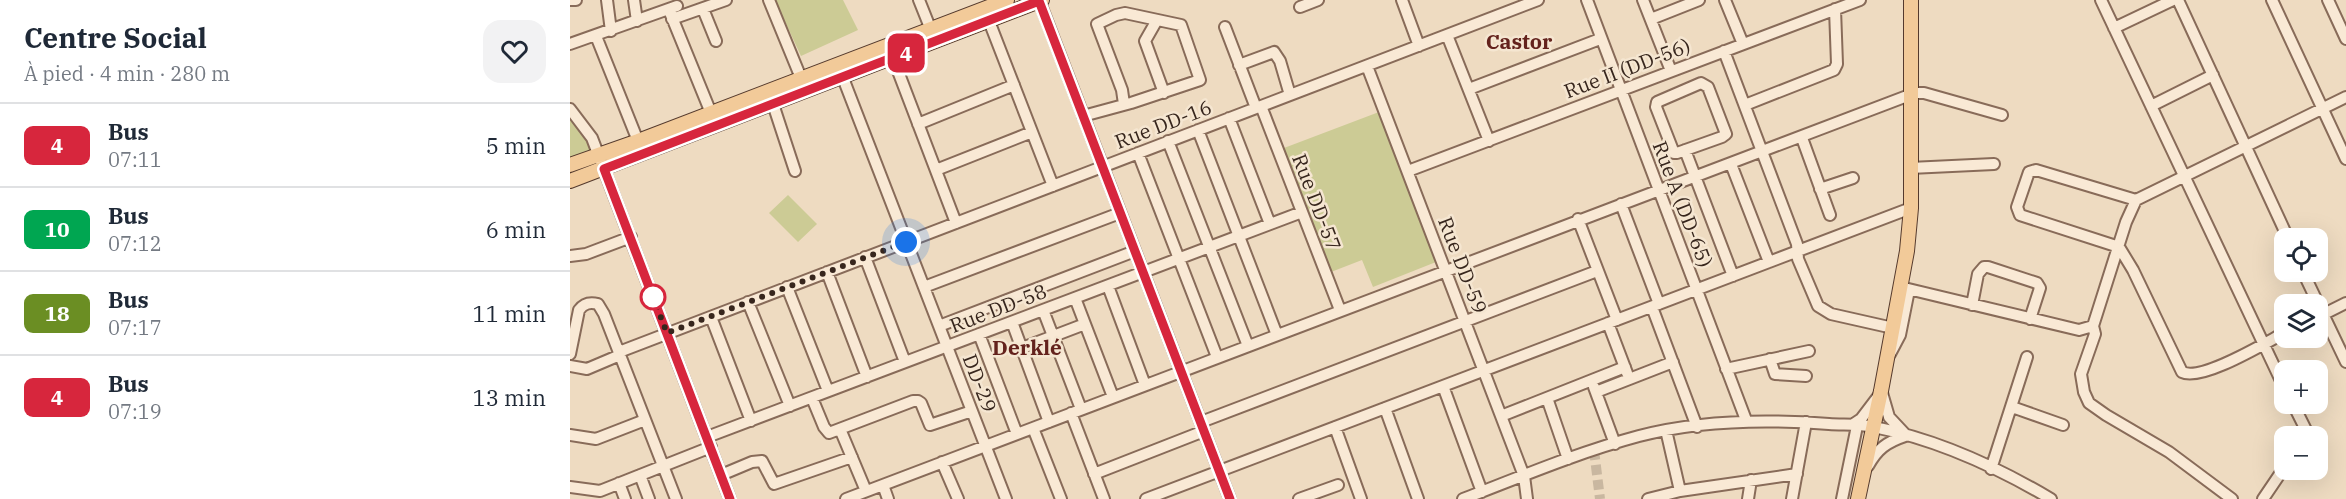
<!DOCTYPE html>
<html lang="fr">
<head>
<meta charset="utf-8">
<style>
  body { margin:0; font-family:"IBM Plex Serif",serif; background:#f2f2f3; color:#1f2937; height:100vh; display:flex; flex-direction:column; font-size:22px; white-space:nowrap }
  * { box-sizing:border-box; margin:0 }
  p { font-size:20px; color:#747a83 }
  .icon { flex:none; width:33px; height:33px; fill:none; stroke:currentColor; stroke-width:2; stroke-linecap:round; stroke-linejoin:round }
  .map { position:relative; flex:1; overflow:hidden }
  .drawer { display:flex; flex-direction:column; background:#fff; width:570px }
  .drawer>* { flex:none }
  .badge { padding:0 12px; border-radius:9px; font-size:21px; line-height:39px }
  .buttons { position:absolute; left:1704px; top:228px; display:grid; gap:12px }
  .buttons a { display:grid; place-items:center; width:54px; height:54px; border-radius:12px; background:#fff; box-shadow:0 6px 24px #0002; font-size:30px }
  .you { position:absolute; width:30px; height:30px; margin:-15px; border:4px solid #fff; border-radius:50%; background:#1a73e8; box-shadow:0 0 0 9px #1a73e833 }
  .map>.badge { position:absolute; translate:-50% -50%; box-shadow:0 0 0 3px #fff }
  .round { display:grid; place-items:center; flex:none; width:63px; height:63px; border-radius:18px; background:#f2f2f3 }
  .head { display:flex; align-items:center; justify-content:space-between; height:102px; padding:0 24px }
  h1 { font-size:28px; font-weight:700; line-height:45px }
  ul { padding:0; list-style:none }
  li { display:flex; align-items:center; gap:18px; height:84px; padding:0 24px; border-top:2px solid #e0e1e3 }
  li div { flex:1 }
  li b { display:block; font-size:22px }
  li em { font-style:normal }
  li .badge { min-width:66px; font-weight:700; text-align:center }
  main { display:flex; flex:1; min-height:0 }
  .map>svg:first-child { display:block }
  .green { fill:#cccb95 }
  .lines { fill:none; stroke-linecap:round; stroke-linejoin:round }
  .minor-tunnel { stroke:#c9b7a0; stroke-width:10; stroke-dasharray:10 5; stroke-linecap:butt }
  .minor-casing { stroke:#886b59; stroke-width:14 }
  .major-casing { stroke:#553a2d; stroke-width:16 }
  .minor { stroke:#f9e9d5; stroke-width:10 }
  .major { stroke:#f2ca99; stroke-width:14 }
  .line-casing { stroke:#fff; stroke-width:14 }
  .line { stroke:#d7263d; stroke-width:9 }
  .walk { stroke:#37261d; stroke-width:6; stroke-dasharray:0 10.8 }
  .stop-dot { fill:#fff; stroke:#d7263d; stroke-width:3 }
  .labels { text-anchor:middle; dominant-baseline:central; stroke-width:5; stroke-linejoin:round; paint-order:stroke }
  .street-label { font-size:20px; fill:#37261d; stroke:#f5e6d1 }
  .neighbourhood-label { font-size:21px; font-weight:bold; fill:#64221c; stroke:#f5e6d1 }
</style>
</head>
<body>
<main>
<section class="drawer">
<div class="head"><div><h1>Centre Social</h1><p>À pied · 4 min · 280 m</p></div><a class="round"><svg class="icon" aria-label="heart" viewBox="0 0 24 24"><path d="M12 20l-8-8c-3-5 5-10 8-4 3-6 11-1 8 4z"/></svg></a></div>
<ul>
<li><span class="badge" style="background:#d7263d;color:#fff">4</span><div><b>Bus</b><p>07:11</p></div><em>5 min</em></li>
<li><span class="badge" style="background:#00a651;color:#fff">10</span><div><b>Bus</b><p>07:12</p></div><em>6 min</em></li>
<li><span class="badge" style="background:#6b8e23;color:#fff">18</span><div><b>Bus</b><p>07:17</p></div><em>11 min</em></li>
<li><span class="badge" style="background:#d7263d;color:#fff">4</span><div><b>Bus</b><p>07:19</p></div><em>13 min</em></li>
</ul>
</section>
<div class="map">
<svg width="1776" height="499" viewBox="0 0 1776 499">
  <rect width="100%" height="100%" fill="#eedbc1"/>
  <path class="green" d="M205 0H273L288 30 231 56Z
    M0 111 6 117 23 152 0 160Z
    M809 112 866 262 803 287 792 260 761 272 714 148Z
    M218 195 247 224 228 242 199 213Z"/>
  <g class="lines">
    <path class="minor-tunnel" d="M1024 450 1030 499"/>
    <defs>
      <path id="minor" d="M0 0H6
        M37 0 41 31
        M64 0 67 21
        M199 0 231 78
        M349 0 361 30
        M469 0 660 499
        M832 0 849 46
        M1017 0 1176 420
        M1073 0 1101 71
        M1155 0 1173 44
        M1531 0 1714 387
        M1608 0 1718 238
        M1702 0 1776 159
        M1758 0 1776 39
        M730 7 748 0
        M133 9 146 41
        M99 10 141 113
        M102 19 156 0
        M1081 19 1129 0
        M587 20 575 41 594 93
        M419 21 483 186
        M655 27 686 108
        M1544 28 1603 0
        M877 35 919 141
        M26 36 68 141
        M0 44 107 6
        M1154 51 1227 244 1228 259 1248 306 1261 314 1323 328
        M323 58 386 223
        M669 65 704 52 710 61 720 95
        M797 66 954 476 957 499
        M273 78 436 499
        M1131 83 1138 87 1156 134 1152 137 1107 153H1104L1086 107 1087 102Z
        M899 89 1030 39
        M203 104 225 171
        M1175 105 1264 70 1267 64 1265 9
        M691 106 770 310
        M1581 106 1643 75
        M0 109 22 138 160 499
        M513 116 561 103 630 80 611 25 555 13 546 15 527 24 552 90 554 104
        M659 118 700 224
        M348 124 444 85
        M628 130 707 335
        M1232 138 1260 215
        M598 141 678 346
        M1115 150 1163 276
        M568 153 647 357
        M1161 164 1199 262
        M1340 168 1424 164
        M366 170 462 132
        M838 171 1290 0
        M1250 189 1283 178
        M1566 200 1466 170 1459 172 1447 207 1450 215 1549 247 1563 270 1612 372C1631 382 1695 343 1714 333
        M1051 204 1089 304
        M1008 219 1047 320
        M0 256 16 254 61 237
        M295 257 335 362
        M257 272 297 377
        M1733 272 1776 362
        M538 286 575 385
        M217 287 258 391
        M354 287 550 213
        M1330 287 1509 330 1523 326
        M505 298 543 397
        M178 302 220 406
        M1402 305 1408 274 1414 267H1418L1467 283 1470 288 1460 319
        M1082 307 1127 427
        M473 310 511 409
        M141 317 181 421
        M1748 317 1776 303
        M442 322 479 422
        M1038 323 1057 373
        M369 326 565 251
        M409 334 447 434
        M452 348 515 324
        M49 352 968 0
        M0 354 9 310C14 303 20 302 28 304L34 314 106 499
        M1320 354 1330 335 1339 290
        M1200 359 1205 374 1236 376
        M0 366 17 369 50 355
        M1156 369 1239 351
        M873 386 912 492
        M1024 387 1045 444
        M1026 392 1103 362
        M1312 393 1319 417 1334 433
        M242 398 254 427 259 433 343 401H348L351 403 360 425 402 411
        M977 398 998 459
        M1723 404 1736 430V436
        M1442 407 1493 425
        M815 408 848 499
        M501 413 534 499
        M931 416 1055 367
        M631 422 1027 271
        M1282 425 1291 419 1310 394
        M765 427 791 499
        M463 428 491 499
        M270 429 296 491
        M1096 430 1110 491
        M0 435 26 439 75 420
        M137 437 732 212
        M372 462 388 499
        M1298 466C1307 449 1317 442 1335 436
        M1421 469 1457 357
        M524 474 634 431
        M70 475 79 499
        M151 475 182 462 192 461 204 484 282 457
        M49 483 55 499
        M313 485 318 499
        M0 487 30 491 141 447
        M276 499 1345 93H1354L1432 115
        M576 499 1341 208
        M729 499 768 485
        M893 499C950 477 1009 452 1069 436 1130 420 1195 419 1259 424 1273 425 1290 424 1304 427 1365 439 1427 467 1481 499
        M1078 499 1110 491 1227 474
        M1178 499 1181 480
        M1222 499 1236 422
        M1272 499 1287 426
        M1662 499 1599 452 1536 415 1519 403 1514 392 1511 374 1525 334 1523 326 1556 222 1566 200 1776 97
        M1693 499 1714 468"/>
      <path id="major" d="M0 165 68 141 437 0
        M0 181 472 0
        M1288 499 1311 391 1337 251 1341 208V0"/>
    </defs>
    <use href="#minor" class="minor-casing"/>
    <use href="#major" class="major-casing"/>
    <use href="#minor" class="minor"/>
    <use href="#major" class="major"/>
  </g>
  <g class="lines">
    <defs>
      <path id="line" d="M160 499 34 169 469 1 660 499"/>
    </defs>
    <use href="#line" class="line-casing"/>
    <use href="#line" class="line"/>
    <path class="walk" d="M83 297 97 333 336 242"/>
  </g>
  <circle class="stop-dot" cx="83" cy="297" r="12"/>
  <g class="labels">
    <g class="street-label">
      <text transform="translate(1057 68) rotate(-21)">Rue II (DD-56)</text>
      <text transform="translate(593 124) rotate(-21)">Rue DD-16</text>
      <text transform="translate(747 202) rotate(69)">Rue DD-57</text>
      <text transform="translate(1113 204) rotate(69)">Rue A (DD-65)</text>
      <text transform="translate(893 265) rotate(69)">Rue DD-59</text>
      <text transform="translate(428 308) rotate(-21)">Rue DD-58</text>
      <text transform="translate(410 383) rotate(69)">DD-29</text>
    </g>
    <g class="neighbourhood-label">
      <text x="949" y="41">Castor</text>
      <text x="457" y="347">Derklé</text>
    </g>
  </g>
</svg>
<div class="buttons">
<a><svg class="icon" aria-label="locate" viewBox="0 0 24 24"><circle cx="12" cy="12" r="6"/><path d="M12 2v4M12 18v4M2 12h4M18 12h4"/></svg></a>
<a><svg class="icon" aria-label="layers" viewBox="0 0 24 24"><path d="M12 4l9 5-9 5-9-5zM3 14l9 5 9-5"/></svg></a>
<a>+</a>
<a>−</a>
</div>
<div class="you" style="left:336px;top:242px"></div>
<b class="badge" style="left:336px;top:53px;background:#d7263d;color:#fff">4</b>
</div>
</main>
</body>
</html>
